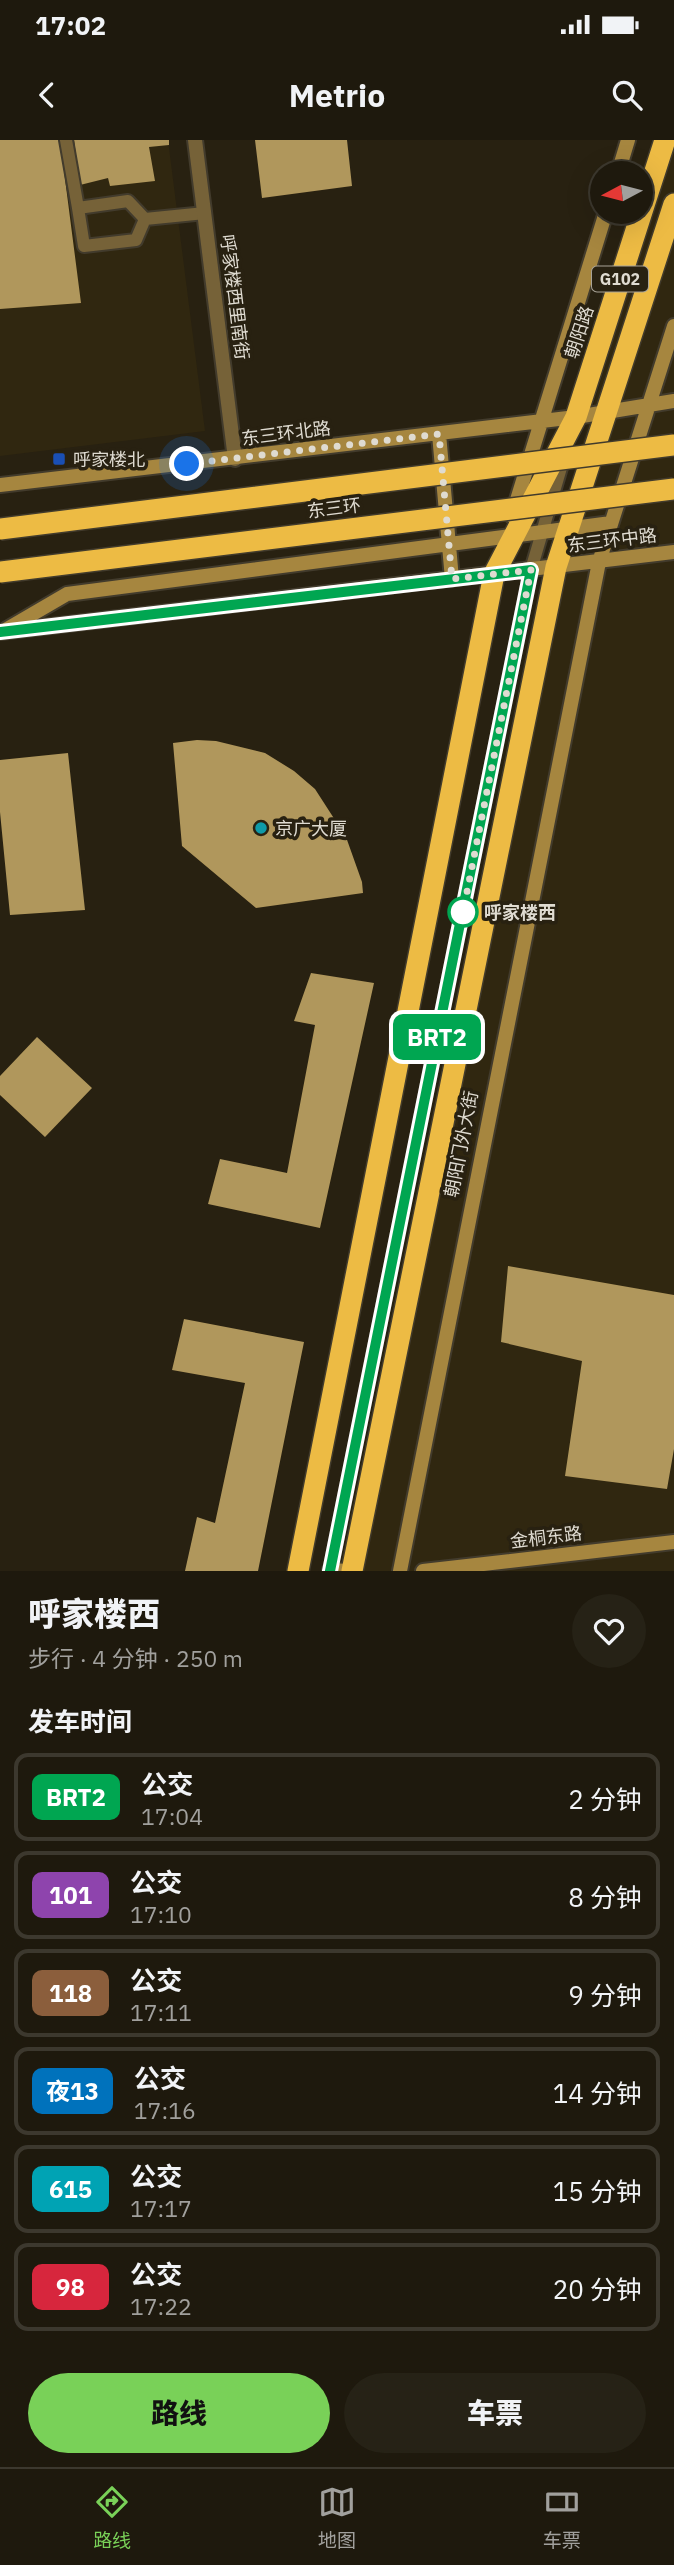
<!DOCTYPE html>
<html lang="zh">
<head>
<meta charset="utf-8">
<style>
  body { margin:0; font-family:"IBM Plex Sans","Noto Sans SC",sans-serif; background:#262216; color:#f1f3f6; height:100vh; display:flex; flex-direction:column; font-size:26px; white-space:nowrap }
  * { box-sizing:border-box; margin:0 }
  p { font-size:23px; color:#a1a09d }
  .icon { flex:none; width:38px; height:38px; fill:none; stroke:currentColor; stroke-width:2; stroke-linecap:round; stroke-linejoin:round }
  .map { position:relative; height:1431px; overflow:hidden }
  .sheet { display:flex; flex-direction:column; background:#1e190d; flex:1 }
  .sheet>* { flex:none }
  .badge { padding:0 14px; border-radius:10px; font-size:24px; line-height:46px }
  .needle { width:46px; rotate:263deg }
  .buttons { position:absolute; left:590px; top:21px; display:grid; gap:14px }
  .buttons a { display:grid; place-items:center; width:63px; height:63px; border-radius:50%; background:#1e190d; box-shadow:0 7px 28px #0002,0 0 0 2px #3c382e; font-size:35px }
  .you { position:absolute; width:35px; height:35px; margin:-18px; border:5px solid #fff; border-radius:50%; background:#1a73e8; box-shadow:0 0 0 10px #1a73e833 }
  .map>.badge { position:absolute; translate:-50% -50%; box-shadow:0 0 0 4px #fff }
  h2 { padding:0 28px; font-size:26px; line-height:63px }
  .round { display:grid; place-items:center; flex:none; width:74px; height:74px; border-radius:37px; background:#262216 }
  .headline { display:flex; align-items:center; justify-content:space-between; height:119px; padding:0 28px }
  h1 { font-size:33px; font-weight:800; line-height:52px }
  .action { display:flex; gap:14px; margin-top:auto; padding:14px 28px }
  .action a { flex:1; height:80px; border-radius:42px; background:#79d158; color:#111; font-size:28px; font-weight:800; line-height:80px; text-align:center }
  .action a+a { background:#262216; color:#f1f3f6 }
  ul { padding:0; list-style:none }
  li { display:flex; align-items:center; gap:21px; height:88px; margin:0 14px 10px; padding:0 14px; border:4px solid #3c382e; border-radius:14px }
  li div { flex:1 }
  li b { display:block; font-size:26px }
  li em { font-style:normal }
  li .badge { min-width:77px; font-weight:700; text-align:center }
  .status { display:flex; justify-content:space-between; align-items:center; height:49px; padding:0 35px; background:#1e190d; direction:ltr }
  .status svg { height:19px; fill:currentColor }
  header { display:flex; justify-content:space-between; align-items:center; height:91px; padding:0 28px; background:#1e190d; font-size:32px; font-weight:800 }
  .tabs { display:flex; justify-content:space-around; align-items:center; height:98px; border-top:2px solid #3c382e; background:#1e190d; font-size:19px; color:#a1a09d }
  .tabs a { display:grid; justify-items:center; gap:4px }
  .tabs .current { color:#79d158 }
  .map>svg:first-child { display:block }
  .built { fill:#302710 }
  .building { fill:#b0975c }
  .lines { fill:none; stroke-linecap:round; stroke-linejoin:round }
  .lane-casing { stroke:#423b2c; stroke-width:16 }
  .street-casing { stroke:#423b2c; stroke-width:18 }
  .secondary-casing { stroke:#423b2c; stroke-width:18 }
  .highway-casing { stroke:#423b2c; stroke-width:24 }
  .lane { stroke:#766238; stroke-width:12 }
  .street { stroke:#766238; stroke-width:14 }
  .secondary { stroke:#a6863f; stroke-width:14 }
  .highway { stroke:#edbb44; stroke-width:21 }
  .highway-bridge-casing { stroke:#423b2c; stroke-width:24; stroke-linecap:butt }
  .highway-bridge { stroke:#edbb44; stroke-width:21 }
  .line-casing { stroke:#fff; stroke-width:16 }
  .line { stroke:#00a651; stroke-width:10 }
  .walk { stroke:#dfdbd1; stroke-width:7; stroke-dasharray:0 12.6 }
  .transit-dot { fill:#1a4fb4; stroke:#282111; stroke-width:2.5 }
  .culture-dot { fill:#0f9aa8; stroke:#282111; stroke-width:2.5 }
  .stop-dot { fill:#fff; stroke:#00a651; stroke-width:3.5 }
  .labels { text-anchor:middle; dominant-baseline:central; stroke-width:7; stroke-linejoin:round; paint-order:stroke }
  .shield { fill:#282111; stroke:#a8a397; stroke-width:2 }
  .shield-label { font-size:16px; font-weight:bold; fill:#dfdbd1 }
  .street-label { font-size:18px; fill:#dfdbd1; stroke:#282111 }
  .poi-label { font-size:18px; fill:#dfdbd1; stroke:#282111; text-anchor:start }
  .stop-label { font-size:18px; font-weight:bold; fill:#dfdbd1; stroke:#282111; text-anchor:start }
</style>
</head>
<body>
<div class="status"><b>17:02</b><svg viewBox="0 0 49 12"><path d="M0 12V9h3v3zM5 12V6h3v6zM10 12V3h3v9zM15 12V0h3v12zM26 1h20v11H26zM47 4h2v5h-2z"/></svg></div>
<header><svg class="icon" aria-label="back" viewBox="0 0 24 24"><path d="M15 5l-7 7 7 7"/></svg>Metrio<svg class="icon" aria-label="search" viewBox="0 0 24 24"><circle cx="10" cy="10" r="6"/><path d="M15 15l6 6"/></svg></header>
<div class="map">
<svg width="674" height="1431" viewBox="0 0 674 1431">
  <rect width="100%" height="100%" fill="#282111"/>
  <path class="built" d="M0 0H168L205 291 0 316Z
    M672 0H674V1431H350L565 362Z"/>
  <path class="building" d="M0 0H60L81 163 0 169Z
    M74 0H169V5L149 7 155 41 110 46 108 38 80 45Z
    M255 0H347L352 46 262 58Z
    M197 600 216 601 265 613 294 631 315 649 346 697 362 742 363 753 256 768 182 706 173 603Z
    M68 613 85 770 10 775 0 672V620Z
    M311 833 374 843 320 1088 208 1064 220 1019 287 1033 315 885 294 881Z
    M37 897 92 948 45 997 0 955V936Z
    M508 1126 674 1155V1309L667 1349 565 1336 582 1221 501 1202Z
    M184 1179 304 1202 258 1431H185L197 1377 215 1383 245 1243 172 1230Z"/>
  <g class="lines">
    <defs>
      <path id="lane" d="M66 0 78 68
        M145 79 136 100 84 106 78 68 128 61 145 79 205 73
        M330 1431 531 430 565 314"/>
      <path id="street" d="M195 0 235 319"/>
      <path id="secondary" d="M618 33 628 0
        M439 294 452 439
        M0 345 576 277 674 261
        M512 376 606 72
        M7 489 67 454 611 383
        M0 492 674 412
        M330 1430 348 1431
        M400 1431 599 422 674 186
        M423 1431 674 1402"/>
      <path id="highway" d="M298 1431 494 434 576 277 665 0
        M352 1431 556 427 674 64"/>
    </defs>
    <use href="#lane" class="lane-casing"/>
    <use href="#street" class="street-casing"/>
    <use href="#secondary" class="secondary-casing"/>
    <use href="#highway" class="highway-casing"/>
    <use href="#lane" class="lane"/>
    <use href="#street" class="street"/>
    <use href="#secondary" class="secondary"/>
    <use href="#highway" class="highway"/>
    <defs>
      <path id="highway-bridge" d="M0 389 674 305
        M0 432 674 349"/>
    </defs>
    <use href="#highway-bridge" class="highway-bridge-casing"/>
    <use href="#highway-bridge" class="highway-bridge"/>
  </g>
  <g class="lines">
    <defs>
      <path id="line" d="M0 492 531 430 330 1431"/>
    </defs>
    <use href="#line" class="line-casing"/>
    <use href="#line" class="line"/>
    <path class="walk" d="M187 324 439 294 452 439 531 430 463 772"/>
  </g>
  <rect class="transit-dot" x="52" y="312" width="14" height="14" rx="3.5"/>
  <circle class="culture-dot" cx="261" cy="688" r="7"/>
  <circle class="stop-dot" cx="463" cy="772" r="14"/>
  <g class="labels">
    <rect class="shield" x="592" y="126.5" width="56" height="25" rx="5"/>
    <g class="shield-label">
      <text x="620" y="139">G102</text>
    </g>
    <g class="street-label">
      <text transform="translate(235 157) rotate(83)">呼家楼西里南街</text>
      <text transform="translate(579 192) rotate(-72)">朝阳路</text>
      <text transform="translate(286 293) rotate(-7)">东三环北路</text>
      <text transform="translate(334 368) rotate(-7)">东三环</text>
      <text transform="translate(612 400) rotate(-7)">东三环中路</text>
      <text transform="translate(461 1004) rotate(-79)">朝阳门外大街</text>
      <text transform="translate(546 1397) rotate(-7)">金桐东路</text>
    </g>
    <g class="poi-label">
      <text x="73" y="319">呼家楼北</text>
      <text x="275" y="688">京广大厦</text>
    </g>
    <g class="stop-label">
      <text x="484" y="772">呼家楼西</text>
    </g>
  </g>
</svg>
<div class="buttons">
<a><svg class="needle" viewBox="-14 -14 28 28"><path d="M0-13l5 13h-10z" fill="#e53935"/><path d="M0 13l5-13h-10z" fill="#a1a09d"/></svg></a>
</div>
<div class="you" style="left:187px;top:324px"></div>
<b class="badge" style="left:437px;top:897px;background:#00a651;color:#fff">BRT2</b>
</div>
<section class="sheet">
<div class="headline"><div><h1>呼家楼西</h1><p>步行 · 4 分钟 · 250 m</p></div><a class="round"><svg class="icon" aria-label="heart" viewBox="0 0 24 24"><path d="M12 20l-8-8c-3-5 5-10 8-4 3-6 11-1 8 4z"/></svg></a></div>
<h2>发车时间</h2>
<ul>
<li><span class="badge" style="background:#00a651;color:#fff">BRT2</span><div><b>公交</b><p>17:04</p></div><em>2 分钟</em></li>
<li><span class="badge" style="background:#8e44ad;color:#fff">101</span><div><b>公交</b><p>17:10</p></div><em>8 分钟</em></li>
<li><span class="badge" style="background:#8b5e3c;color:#fff">118</span><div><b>公交</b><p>17:11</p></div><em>9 分钟</em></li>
<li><span class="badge" style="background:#0072bc;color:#fff">夜13</span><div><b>公交</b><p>17:16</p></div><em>14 分钟</em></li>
<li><span class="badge" style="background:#00a3b4;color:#fff">615</span><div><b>公交</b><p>17:17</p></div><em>15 分钟</em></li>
<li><span class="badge" style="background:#d7263d;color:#fff">98</span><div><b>公交</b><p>17:22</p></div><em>20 分钟</em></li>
</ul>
<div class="action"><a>路线</a><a>车票</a></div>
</section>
<nav class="tabs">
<a class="current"><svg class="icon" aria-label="directions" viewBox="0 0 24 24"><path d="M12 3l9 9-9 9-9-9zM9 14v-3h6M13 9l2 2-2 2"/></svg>路线</a>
<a><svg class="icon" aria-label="map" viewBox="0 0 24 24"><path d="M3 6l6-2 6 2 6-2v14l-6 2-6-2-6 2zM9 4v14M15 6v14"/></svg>地图</a>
<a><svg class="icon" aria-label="tickets" viewBox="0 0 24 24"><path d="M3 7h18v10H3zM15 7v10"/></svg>车票</a>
</nav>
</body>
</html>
